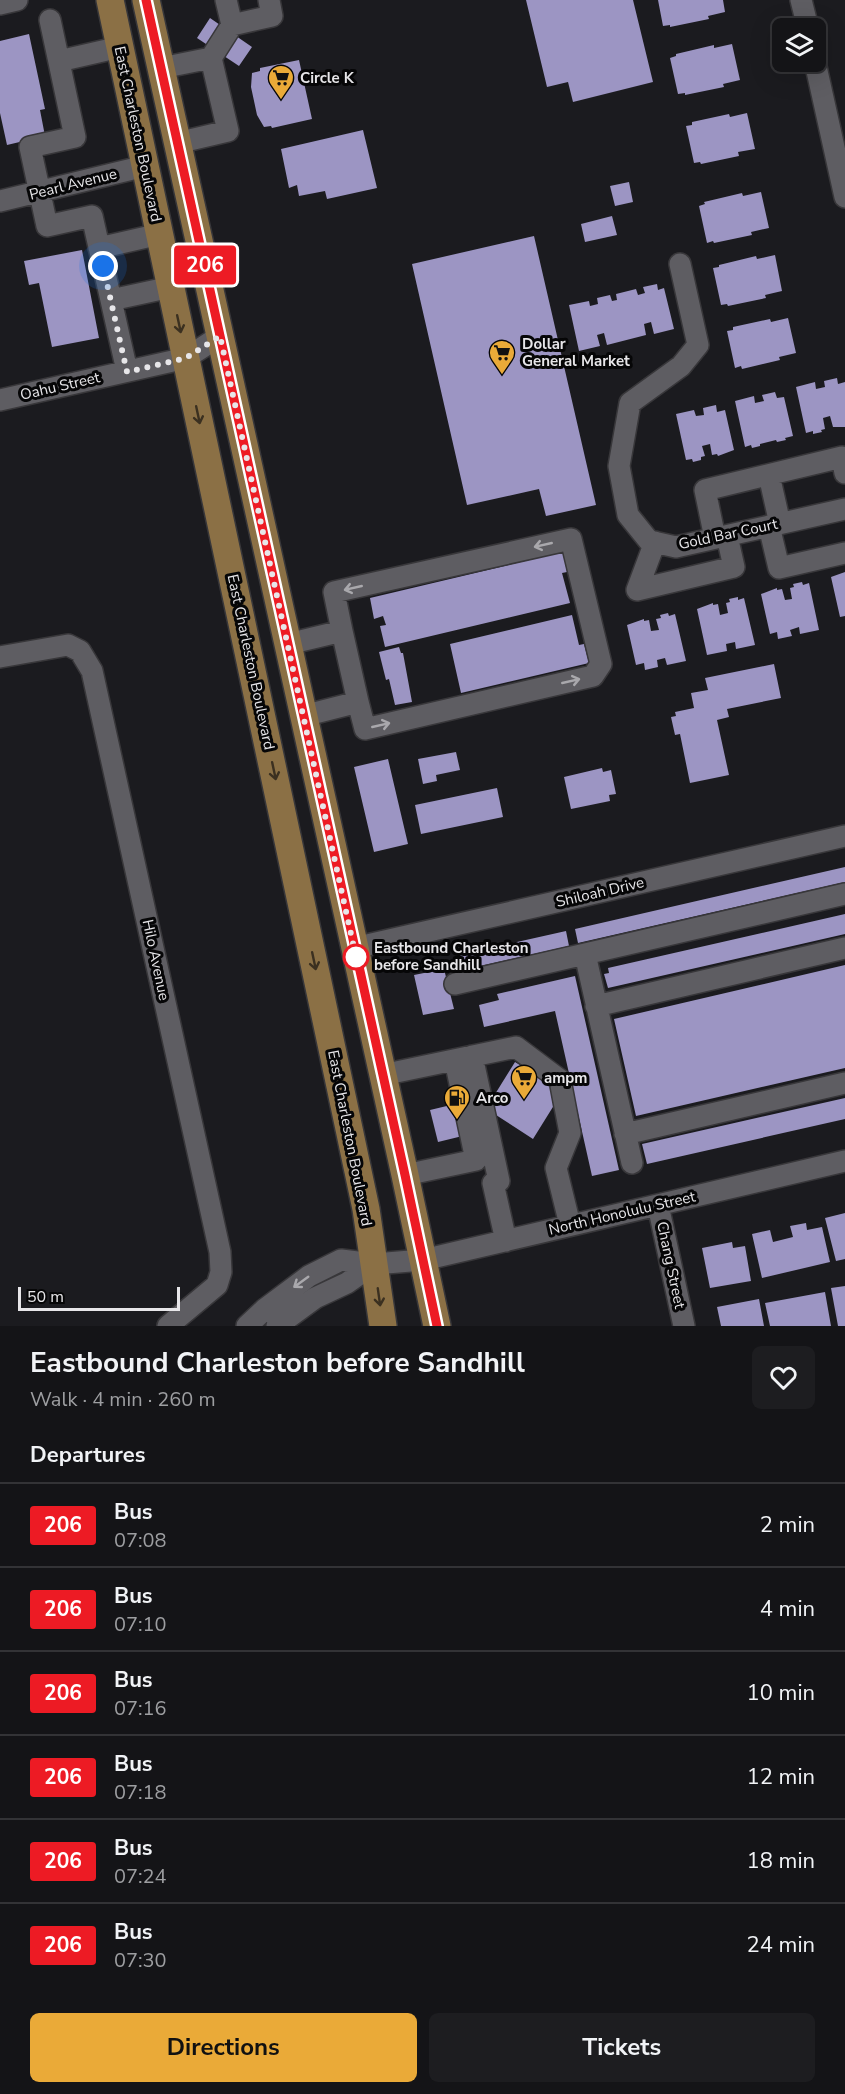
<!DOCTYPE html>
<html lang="en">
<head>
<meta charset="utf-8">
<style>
  body { margin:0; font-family:"Nunito Sans",sans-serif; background:#1d1d20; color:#f1f3f6; height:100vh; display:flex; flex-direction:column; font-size:22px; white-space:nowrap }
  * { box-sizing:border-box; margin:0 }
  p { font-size:20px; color:#9d9ea1 }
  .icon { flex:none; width:33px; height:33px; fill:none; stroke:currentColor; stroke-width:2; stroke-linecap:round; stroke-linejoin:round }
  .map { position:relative; height:1326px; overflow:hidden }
  .drawer { display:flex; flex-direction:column; background:#141417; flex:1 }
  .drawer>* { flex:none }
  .badge { padding:0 12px; border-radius:4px; font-size:21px; line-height:39px }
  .controls { position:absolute; left:772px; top:18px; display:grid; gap:12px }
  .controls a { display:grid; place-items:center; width:54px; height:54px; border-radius:9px; background:#141417; box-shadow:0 6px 24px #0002,0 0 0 2px #333336; font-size:30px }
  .scale { position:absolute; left:18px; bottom:15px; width:162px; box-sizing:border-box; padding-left:6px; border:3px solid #e7e6e9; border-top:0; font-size:16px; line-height:21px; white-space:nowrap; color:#e7e6e9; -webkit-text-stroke:4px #060607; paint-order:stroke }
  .you { position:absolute; width:30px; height:30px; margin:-15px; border:4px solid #fff; border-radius:50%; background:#1a73e8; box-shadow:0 0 0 9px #1a73e833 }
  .map>.badge { position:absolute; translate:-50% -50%; box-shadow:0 0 0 3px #fff }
  h2 { padding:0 30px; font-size:22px; line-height:54px }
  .round { display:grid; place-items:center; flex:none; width:63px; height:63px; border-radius:9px; background:#1d1d20 }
  .overview { display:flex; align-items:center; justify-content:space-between; height:102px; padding:0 30px }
  h1 { font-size:28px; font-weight:700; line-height:45px }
  .cta { display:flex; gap:12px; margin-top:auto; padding:12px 30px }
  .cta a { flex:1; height:69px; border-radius:9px; background:#eaaa38; color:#111; font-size:24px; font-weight:700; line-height:69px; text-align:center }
  .cta a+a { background:#1d1d20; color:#f1f3f6 }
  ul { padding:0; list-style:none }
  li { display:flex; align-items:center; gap:18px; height:84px; padding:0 30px; border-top:2px solid #333336 }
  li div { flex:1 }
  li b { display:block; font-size:22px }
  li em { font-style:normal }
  li .badge { min-width:66px; font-weight:700; text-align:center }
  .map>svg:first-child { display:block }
  .building { fill:#9c95c3 }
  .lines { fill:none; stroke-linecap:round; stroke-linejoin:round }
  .minor-casing { stroke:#38373a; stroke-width:24 }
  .major-casing { stroke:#38373a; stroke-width:30 }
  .minor { stroke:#5e5d62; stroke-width:21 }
  .major { stroke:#8b7045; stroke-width:27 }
  .oneway { stroke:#3b3020 }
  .oneway2 { stroke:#a9a8ac }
  .line-casing { stroke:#fff; stroke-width:14 }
  .line { stroke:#ed1b24; stroke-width:9 }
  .walk { stroke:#e7e6e9; stroke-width:6; stroke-dasharray:0 10.8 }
  .stop-dot { fill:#fff; stroke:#ed1b24; stroke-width:3 }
  .labels { text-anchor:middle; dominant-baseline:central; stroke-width:6; stroke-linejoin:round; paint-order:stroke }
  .poi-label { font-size:15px; font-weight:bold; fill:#e7e6e9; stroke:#060607; text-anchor:start }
  .street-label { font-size:15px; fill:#e7e6e9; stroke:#060607 }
  .stop-label { font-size:15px; font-weight:bold; fill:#e7e6e9; stroke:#060607; text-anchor:start }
</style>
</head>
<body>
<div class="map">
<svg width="845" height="1326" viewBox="0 0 845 1326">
  <rect width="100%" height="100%" fill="#1b1b1f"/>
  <path class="building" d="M526 0H633L653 82 573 102 568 82 547 87Z
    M658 0H723L725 12 708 16 709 19 670 27V25L663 26Z
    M210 18 252 47 239 66 197 38Z
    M29 34 45 109 40 110 45 136 7 145 0 113V41Z
    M732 44 740 80 723 84 724 87 685 95V93L678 94 670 58 676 56V54L714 45V48Z
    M299 60 312 119 272 128 271 126 264 127 257 115 251 87 252 73 260 71V68Z
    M747 113 755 149 738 152 739 156 701 164 700 162 694 163 686 126 692 125V122L729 114 730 117Z
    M363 130 377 188 327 199 325 191 299 196 297 185 289 188 281 149Z
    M629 182 633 202 615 206 610 186Z
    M761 192 769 228 751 232 752 235 714 243 713 241 707 243 699 206 705 204 704 202 742 193 743 196Z
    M612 216 617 235 585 242 581 224Z
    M534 236 596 505 546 516 539 489 467 505 412 264Z
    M82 250 99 338 52 347 39 283 29 285 24 261Z
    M775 255 782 291 765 295 766 298 728 306 727 304 721 305 713 268 719 267V265L756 256 757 259Z
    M657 284 658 290 664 288 674 329 654 334 651 322 644 324 646 335 607 345 604 333 597 335 600 346 579 351 569 305 589 301 590 306 598 304 597 298 610 295 612 301 617 300 616 294 636 289 638 295 645 293 643 287Z
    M788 318 796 353 779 357 780 360 742 369 741 366 735 368 727 331 733 330V327L770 319 771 322Z
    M837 378 838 384 845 382V427H833L830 416 823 418 825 429 821 430 822 432 813 434V431L806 433 796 387 815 382 816 389 825 387 824 381Z
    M775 392 777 398 784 397 793 436 785 438 786 440 777 442 776 440 760 444V446L752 448 751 445 745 447 735 401 754 396 755 403 764 401 762 395Z
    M716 405 717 412 725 410 734 450 718 456 717 454 712 455 710 444 702 446 705 456 701 457V460L693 462 692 459 686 460 676 414 694 410 696 416 704 415 703 408Z
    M563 552 567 572 562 573 570 603 385 647 380 626 386 625 383 616 374 619 370 598Z
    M845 572V616L840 617 831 577Z
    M802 582 803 585 809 583 819 630 800 634 799 627 790 630 792 636 778 639 777 632 770 634 761 594 777 588V590L782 589 785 600 792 599 790 588 794 587 793 584Z
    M738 597V600L744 598 755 645 736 649 735 642 726 644 727 651 707 655 697 609 713 603V605L718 604 720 615 728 613 726 603 730 602 729 599Z
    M668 613 669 616 675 614 686 661 667 665 665 658 657 660 658 667 645 670 644 663 636 665 627 625 644 619V621L649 620 651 631 659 630 656 619 661 618 660 615Z
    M572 615 579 645 584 644 589 663 461 693 450 644Z
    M399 647 401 653H403L412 702 395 705 389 679 386 680 379 652Z
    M774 664 781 698 727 709 729 717 717 720 729 775 690 783 680 734 675 735 671 717 676 716 675 712 694 708 691 693 708 690 705 678Z
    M456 752 460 770 436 775 437 781 423 784 418 759Z
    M388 759 408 844 374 852 354 767Z
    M602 768 603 772 611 770 616 794 609 795 610 801 571 809 564 777Z
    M497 788 503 817 421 834 415 805Z
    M845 867V882L578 943 575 929Z
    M845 914V934L608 988 604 974 609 973 608 968Z
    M566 931 569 946 462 970 459 955Z
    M845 965V1068L636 1116 614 1019Z
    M444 969 454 1009 423 1015 414 975Z
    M575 976 619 1170 592 1176 555 1011 484 1027 479 1005 499 1000 497 994Z
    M515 1062 553 1086 556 1102 533 1139 496 1115 492 1099Z
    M845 1098V1119L647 1164 642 1144Z
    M476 1099 483 1131 438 1142 430 1110Z
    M845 1213V1259L836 1261 825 1218Z
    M806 1223 807 1230 822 1227 830 1262 762 1278 752 1234 770 1230 773 1242 793 1237 790 1226Z
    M732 1242 733 1248 745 1246 751 1281 710 1288 702 1248Z
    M845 1286V1326H838L831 1288Z
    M825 1292 831 1326H770L765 1303Z
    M759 1299 764 1326H721L717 1307Z"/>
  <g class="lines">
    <defs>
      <path id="minor" d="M226 0 232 25 272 16 269 0
        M801 0 808 28
        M0 4 17 0
        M50 20 75 137 30 147 47 226 92 216 127 371
        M211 58 232 25
        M59 61 120 47
        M815 62 845 197
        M161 68 211 58 228 131 177 143
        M0 201 145 166
        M99 248 160 234
        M680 264 698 345 681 366 630 403 619 466 628 515 649 541 676 547 845 509
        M111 300 171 287
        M0 400 186 358 220 336
        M769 475 780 524
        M769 526 779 568 845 553
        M715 538 705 490 842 457 845 473
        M655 542 637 590 734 567 727 536
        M342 631 358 702
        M288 644 342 631 334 592 571 539 601 664 593 676 365 729 358 702 303 716
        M0 657 68 645 80 651 92 671 220 1252 221 1272 217 1285 168 1326
        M354 948 845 836
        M585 954 632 1163
        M455 984 845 894
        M596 1006 845 948
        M472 1056 499 1181
        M382 1075 516 1047 560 1080 570 1133 556 1168 570 1225
        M625 1134 845 1083
        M405 1175 476 1160 455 1060
        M493 1183 506 1241
        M658 1205 684 1326
        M247 1326 265 1309 309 1276 341 1260 374 1264 423 1260 845 1161
        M277 1326 315 1298 347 1283 374 1264"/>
      <path id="major" d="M110 0 366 1209 383 1326
        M146 0 405 1175 437 1326"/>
    </defs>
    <use href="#minor" class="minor-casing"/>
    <use href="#major" class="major-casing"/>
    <use href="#minor" class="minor"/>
    <use href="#major" class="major"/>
  </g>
  <defs><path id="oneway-shaft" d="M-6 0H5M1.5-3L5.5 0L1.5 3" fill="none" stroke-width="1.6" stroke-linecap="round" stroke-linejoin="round" transform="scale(1.5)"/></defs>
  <g class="oneway">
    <use href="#oneway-shaft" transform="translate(179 324) rotate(78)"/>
    <use href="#oneway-shaft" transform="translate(198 415) rotate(78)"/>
    <use href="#oneway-shaft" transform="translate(274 771) rotate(78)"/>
    <use href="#oneway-shaft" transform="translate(314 961) rotate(78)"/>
    <use href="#oneway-shaft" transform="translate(379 1297) rotate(82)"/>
  </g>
  <g class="oneway2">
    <use href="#oneway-shaft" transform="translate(543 545) rotate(167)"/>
    <use href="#oneway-shaft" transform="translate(353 588) rotate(167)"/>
    <use href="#oneway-shaft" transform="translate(571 681) rotate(-13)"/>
    <use href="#oneway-shaft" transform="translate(381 725) rotate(-13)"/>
    <use href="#oneway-shaft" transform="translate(301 1282) rotate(144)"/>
  </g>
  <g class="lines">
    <defs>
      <path id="line" d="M146 0 405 1175 437 1326"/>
    </defs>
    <use href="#line" class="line-casing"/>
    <use href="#line" class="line"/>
    <path class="walk" d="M103 266 127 372 186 358 220 336 356 957"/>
  </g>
  <defs>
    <symbol id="supermarket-pin" viewBox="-11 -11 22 30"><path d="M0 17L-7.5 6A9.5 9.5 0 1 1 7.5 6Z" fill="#eaaa38" stroke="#060607"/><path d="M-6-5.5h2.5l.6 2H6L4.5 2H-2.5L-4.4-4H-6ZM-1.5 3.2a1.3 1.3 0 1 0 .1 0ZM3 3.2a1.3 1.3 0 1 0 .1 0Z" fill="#111"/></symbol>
    <symbol id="fuel-pin" viewBox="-11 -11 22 30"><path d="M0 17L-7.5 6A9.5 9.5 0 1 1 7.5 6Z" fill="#eaaa38" stroke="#060607"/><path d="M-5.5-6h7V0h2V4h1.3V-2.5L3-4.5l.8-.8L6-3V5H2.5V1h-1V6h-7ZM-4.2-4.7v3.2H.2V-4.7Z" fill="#111"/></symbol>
  </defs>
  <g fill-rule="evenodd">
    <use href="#supermarket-pin" x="266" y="63" width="30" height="40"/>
    <use href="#supermarket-pin" x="487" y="338" width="30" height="40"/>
    <use href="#supermarket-pin" x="509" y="1063" width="30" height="40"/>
    <use href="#fuel-pin" x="442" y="1083" width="30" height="40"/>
  </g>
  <circle class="stop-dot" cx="356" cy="957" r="12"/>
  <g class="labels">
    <g class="poi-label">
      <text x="300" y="78">Circle K</text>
      <text x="522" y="344">Dollar<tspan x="522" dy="17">General Market</tspan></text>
      <text x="544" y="1078">ampm</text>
      <text x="476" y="1098">Arco</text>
    </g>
    <g class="street-label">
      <text transform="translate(138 134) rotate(78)">East Charleston Boulevard</text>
      <text transform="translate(73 184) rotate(-14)">Pearl Avenue</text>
      <text transform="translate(60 386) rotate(-13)">Oahu Street</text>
      <text transform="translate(728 534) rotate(-12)">Gold Bar Court</text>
      <text transform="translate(251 662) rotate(78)">East Charleston Boulevard</text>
      <text transform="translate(600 892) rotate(-13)">Shiloah Drive</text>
      <text transform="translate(156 960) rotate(78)">Hilo Avenue</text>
      <text transform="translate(350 1138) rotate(79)">East Charleston Boulevard</text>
      <text transform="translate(622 1213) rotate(-13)">North Honolulu Street</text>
      <text transform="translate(671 1265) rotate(78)">Chang Street</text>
    </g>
    <g class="stop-label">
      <text x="374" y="948">Eastbound Charleston<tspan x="374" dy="17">before Sandhill</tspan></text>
    </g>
  </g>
</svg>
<div class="controls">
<a><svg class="icon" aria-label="layers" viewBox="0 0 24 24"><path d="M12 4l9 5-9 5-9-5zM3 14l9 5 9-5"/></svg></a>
</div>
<div class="scale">50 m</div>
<div class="you" style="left:103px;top:266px"></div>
<b class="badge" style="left:205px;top:265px;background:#ed1b24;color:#fff">206</b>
</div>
<section class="drawer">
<div class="overview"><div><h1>Eastbound Charleston before Sandhill</h1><p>Walk · 4 min · 260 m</p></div><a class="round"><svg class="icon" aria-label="heart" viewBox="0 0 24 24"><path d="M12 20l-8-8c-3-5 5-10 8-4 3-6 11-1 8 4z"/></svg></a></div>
<h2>Departures</h2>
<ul>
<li><span class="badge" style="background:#ed1b24;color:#fff">206</span><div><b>Bus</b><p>07:08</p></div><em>2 min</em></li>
<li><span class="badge" style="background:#ed1b24;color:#fff">206</span><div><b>Bus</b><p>07:10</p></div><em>4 min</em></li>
<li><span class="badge" style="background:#ed1b24;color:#fff">206</span><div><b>Bus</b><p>07:16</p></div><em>10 min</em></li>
<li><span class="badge" style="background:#ed1b24;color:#fff">206</span><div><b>Bus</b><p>07:18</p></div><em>12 min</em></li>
<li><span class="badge" style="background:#ed1b24;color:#fff">206</span><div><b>Bus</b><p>07:24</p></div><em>18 min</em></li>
<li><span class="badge" style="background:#ed1b24;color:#fff">206</span><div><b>Bus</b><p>07:30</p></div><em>24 min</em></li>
</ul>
<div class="cta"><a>Directions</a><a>Tickets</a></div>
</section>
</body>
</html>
